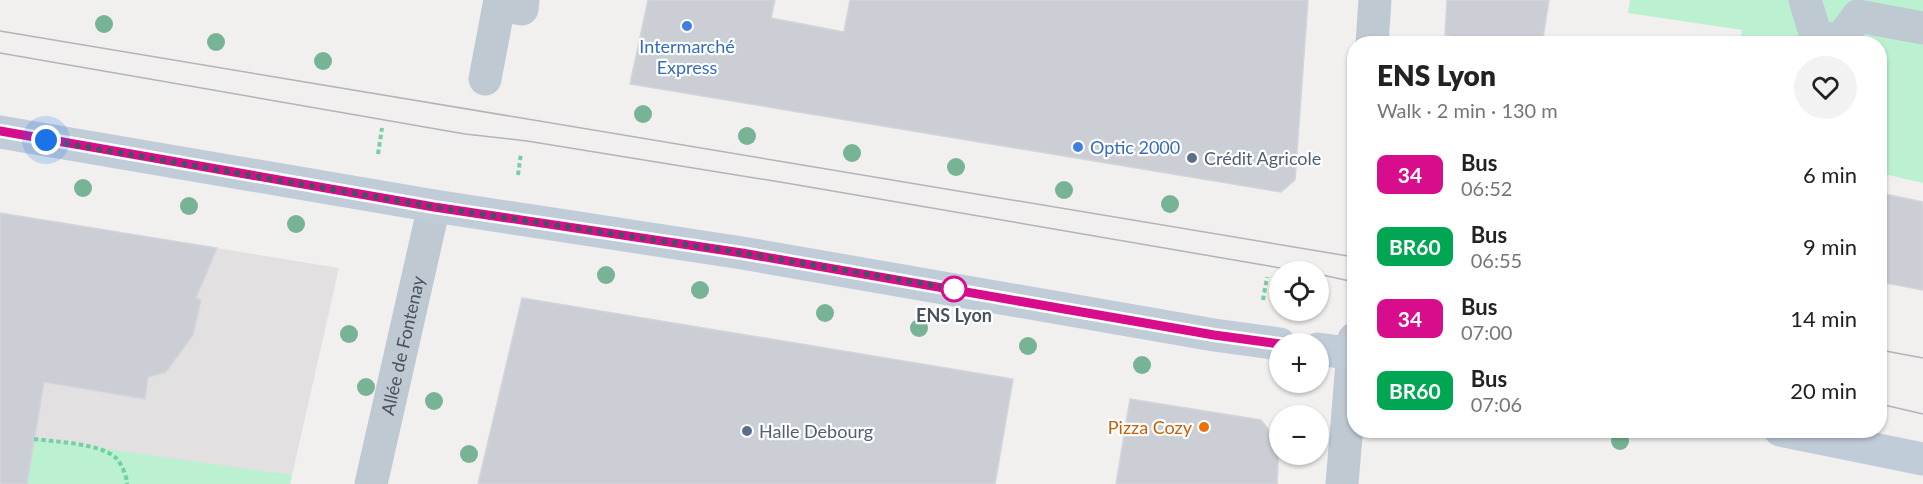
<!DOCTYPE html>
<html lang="en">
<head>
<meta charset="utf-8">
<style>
  body { margin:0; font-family:Lato,sans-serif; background:#f2f2f2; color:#222; height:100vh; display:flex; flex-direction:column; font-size:22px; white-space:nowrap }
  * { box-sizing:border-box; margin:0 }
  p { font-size:20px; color:#767676 }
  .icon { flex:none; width:33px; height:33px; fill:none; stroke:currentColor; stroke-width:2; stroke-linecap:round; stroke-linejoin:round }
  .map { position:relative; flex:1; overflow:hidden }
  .side { position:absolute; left:1347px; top:36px; width:540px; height:402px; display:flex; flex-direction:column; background:#fff; border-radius:24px; box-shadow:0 2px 4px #0004 }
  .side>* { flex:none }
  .badge { padding:0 12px; border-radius:9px; font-size:21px; line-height:39px }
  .fabs { position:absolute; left:1269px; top:261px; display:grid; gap:12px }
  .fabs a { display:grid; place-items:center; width:60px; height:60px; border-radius:50%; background:#fff; box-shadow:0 2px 4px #0004; font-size:30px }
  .you { position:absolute; width:30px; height:30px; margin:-15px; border:4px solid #fff; border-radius:50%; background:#1a73e8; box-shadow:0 0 0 9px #1a73e833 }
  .map>.badge { position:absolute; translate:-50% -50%; box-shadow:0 0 0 3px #fff }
  .round { display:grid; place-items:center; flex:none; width:63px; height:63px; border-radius:32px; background:#f2f2f2 }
  .headline { display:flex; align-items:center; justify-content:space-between; height:102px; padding:0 30px }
  h1 { font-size:28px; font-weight:800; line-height:45px }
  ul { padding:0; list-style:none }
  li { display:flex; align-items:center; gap:18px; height:72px; padding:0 30px }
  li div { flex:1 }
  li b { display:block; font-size:22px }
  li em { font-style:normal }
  li .badge { min-width:66px; font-weight:700; text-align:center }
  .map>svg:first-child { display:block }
  .education { fill:#e3e0e1 }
  .green { fill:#bbf1d0 }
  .building { fill:#cbced4; stroke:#d3d5db; stroke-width:1.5 }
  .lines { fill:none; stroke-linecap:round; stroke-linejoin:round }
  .path { stroke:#71d1a2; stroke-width:4; stroke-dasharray:4.5 3; stroke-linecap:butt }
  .street { stroke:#bfc9d2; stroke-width:33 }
  .secondary { stroke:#c1ccd9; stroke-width:33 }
  .tram { stroke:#b1b4ba; stroke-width:1.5 }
  .tree { fill:#77b495 }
  .line-casing { stroke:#fff; stroke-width:14 }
  .line { stroke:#d80d8c; stroke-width:9 }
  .walk { stroke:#46525d; stroke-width:6; stroke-dasharray:0 10.8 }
  .shop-dot { fill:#3f7fe0; stroke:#fff; stroke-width:2 }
  .service-dot { fill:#5c6f8a; stroke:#fff; stroke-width:2 }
  .stop-dot { fill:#fff; stroke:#d80d8c; stroke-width:3 }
  .food-dot { fill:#e8710a; stroke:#fff; stroke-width:2 }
  .labels { text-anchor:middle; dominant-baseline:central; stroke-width:4.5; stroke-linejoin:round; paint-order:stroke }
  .shop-label { font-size:18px; fill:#366cbe; stroke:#fff }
  .service-label { font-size:18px; fill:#4e5e75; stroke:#fff; text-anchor:start }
  .stop-label { font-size:18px; font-weight:bold; fill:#46525d; stroke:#fff }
  .street-label { font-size:18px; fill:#46525d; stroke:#fff }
  .food-label { font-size:18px; fill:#c56008; stroke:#fff; text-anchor:end }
</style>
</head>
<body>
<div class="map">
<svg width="1923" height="484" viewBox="0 0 1923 484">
  <rect width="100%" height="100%" fill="#f2efef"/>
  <path class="education" d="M0 213 339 268 290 484H0Z"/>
  <path class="green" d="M1630 0H1923V183L1880 173V44L1740 43 1742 30 1628 13Z
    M34 439 292 475 290 484H27Z"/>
  <path class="building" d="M648 0H775L771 18 844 32 850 0H1308L1295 180 1281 192 630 84Z
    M1447 0H1549L1542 44H1451V36L1445 35Z
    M1880 193 1923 202V290L1880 282Z
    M0 213 217 248 196 298 201 300 193 335 166 372 148 377 145 399 44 382 27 484H0Z
    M522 298 1013 379 995 484H478Z
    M1130 399 1261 420 1279 443 1277 484H1116Z"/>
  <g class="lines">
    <path class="path" d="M378 154 382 128
      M518 175 521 153
      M1263 300 1267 277
      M34 439C56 442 100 443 116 458 122 464 127 477 127 484"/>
    <g class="street">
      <path d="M1805 0 1816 36 1840 41 1858 16 1923 28"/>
      <path d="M1372 44 1375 0"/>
      <path d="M485 79 499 5 522 9 523 0"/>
      <path id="s1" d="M371 484 434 206"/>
      <path d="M1342 484 1354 339"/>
    </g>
    <path class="secondary" d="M0 132 434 206 742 253 1214 335 1280 344
      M1318 349 1354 354
      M1780 430 1923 459"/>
    <path class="tram" d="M0 31 1354 257
      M0 53 465 134 527 141 786 183 1304 272
      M1318 274 1354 282
      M1880 350 1923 358
      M1880 404 1923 414"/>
  </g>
  <g class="tree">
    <circle cx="104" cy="24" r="9"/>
    <circle cx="216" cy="42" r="9"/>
    <circle cx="323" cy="61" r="9"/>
    <circle cx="643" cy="114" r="9"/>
    <circle cx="747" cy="136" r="9"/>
    <circle cx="852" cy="153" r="9"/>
    <circle cx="956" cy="167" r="9"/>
    <circle cx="83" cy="188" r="9"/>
    <circle cx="1064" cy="190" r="9"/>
    <circle cx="1170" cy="204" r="9"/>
    <circle cx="189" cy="206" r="9"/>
    <circle cx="296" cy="224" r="9"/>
    <circle cx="606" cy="275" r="9"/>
    <circle cx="700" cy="290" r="9"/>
    <circle cx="825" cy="313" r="9"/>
    <circle cx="919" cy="328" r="9"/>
    <circle cx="349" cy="334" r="9"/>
    <circle cx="1028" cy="346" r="9"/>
    <circle cx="1142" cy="365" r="9"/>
    <circle cx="366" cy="387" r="9"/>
    <circle cx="434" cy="401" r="9"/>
    <circle cx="1620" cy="441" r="9"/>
    <circle cx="469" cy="454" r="9"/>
  </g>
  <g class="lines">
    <defs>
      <path id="line" d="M0 131 434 207 742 253 1214 335 1280 344"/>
    </defs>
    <use href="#line" class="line-casing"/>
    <use href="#line" class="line"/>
    <path class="walk" d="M46 140 434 207 742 253 954 289"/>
  </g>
  <g class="shop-dot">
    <circle cx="687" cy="26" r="6"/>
    <circle cx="1078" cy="147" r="6"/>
  </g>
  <g class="service-dot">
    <circle cx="1192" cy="158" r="6"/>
    <circle cx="747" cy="431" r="6"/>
  </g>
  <circle class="stop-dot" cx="954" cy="289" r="12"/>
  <circle class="food-dot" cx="1204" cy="427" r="6"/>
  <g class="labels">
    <g class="shop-label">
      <text x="687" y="46">Intermarché<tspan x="687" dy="21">Express</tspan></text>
      <text x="1090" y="147" text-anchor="start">Optic 2000</text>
    </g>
    <g class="service-label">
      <text x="1204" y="158">Crédit Agricole</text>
      <text x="759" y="431">Halle Debourg</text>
    </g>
    <g class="stop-label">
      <text x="954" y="315">ENS Lyon</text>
    </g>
    <g class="street-label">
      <text stroke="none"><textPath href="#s1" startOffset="142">Allée de Fontenay</textPath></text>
    </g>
    <g class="food-label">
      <text x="1192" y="427">Pizza Cozy</text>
    </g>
  </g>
</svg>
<div class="fabs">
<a><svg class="icon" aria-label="locate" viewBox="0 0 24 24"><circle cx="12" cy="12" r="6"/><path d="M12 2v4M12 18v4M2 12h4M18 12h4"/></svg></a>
<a>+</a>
<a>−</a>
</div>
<div class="you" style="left:46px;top:140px"></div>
<section class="side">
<div class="headline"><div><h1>ENS Lyon</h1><p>Walk · 2 min · 130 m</p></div><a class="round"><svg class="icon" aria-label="heart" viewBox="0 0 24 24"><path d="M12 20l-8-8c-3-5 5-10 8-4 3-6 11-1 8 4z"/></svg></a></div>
<ul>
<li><span class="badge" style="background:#d80d8c;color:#fff">34</span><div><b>Bus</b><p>06:52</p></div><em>6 min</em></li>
<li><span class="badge" style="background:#00a651;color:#fff">BR60</span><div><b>Bus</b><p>06:55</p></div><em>9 min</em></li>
<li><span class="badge" style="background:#d80d8c;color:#fff">34</span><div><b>Bus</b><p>07:00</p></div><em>14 min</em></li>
<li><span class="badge" style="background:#00a651;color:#fff">BR60</span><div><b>Bus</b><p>07:06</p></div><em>20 min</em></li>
</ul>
</section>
</div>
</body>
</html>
